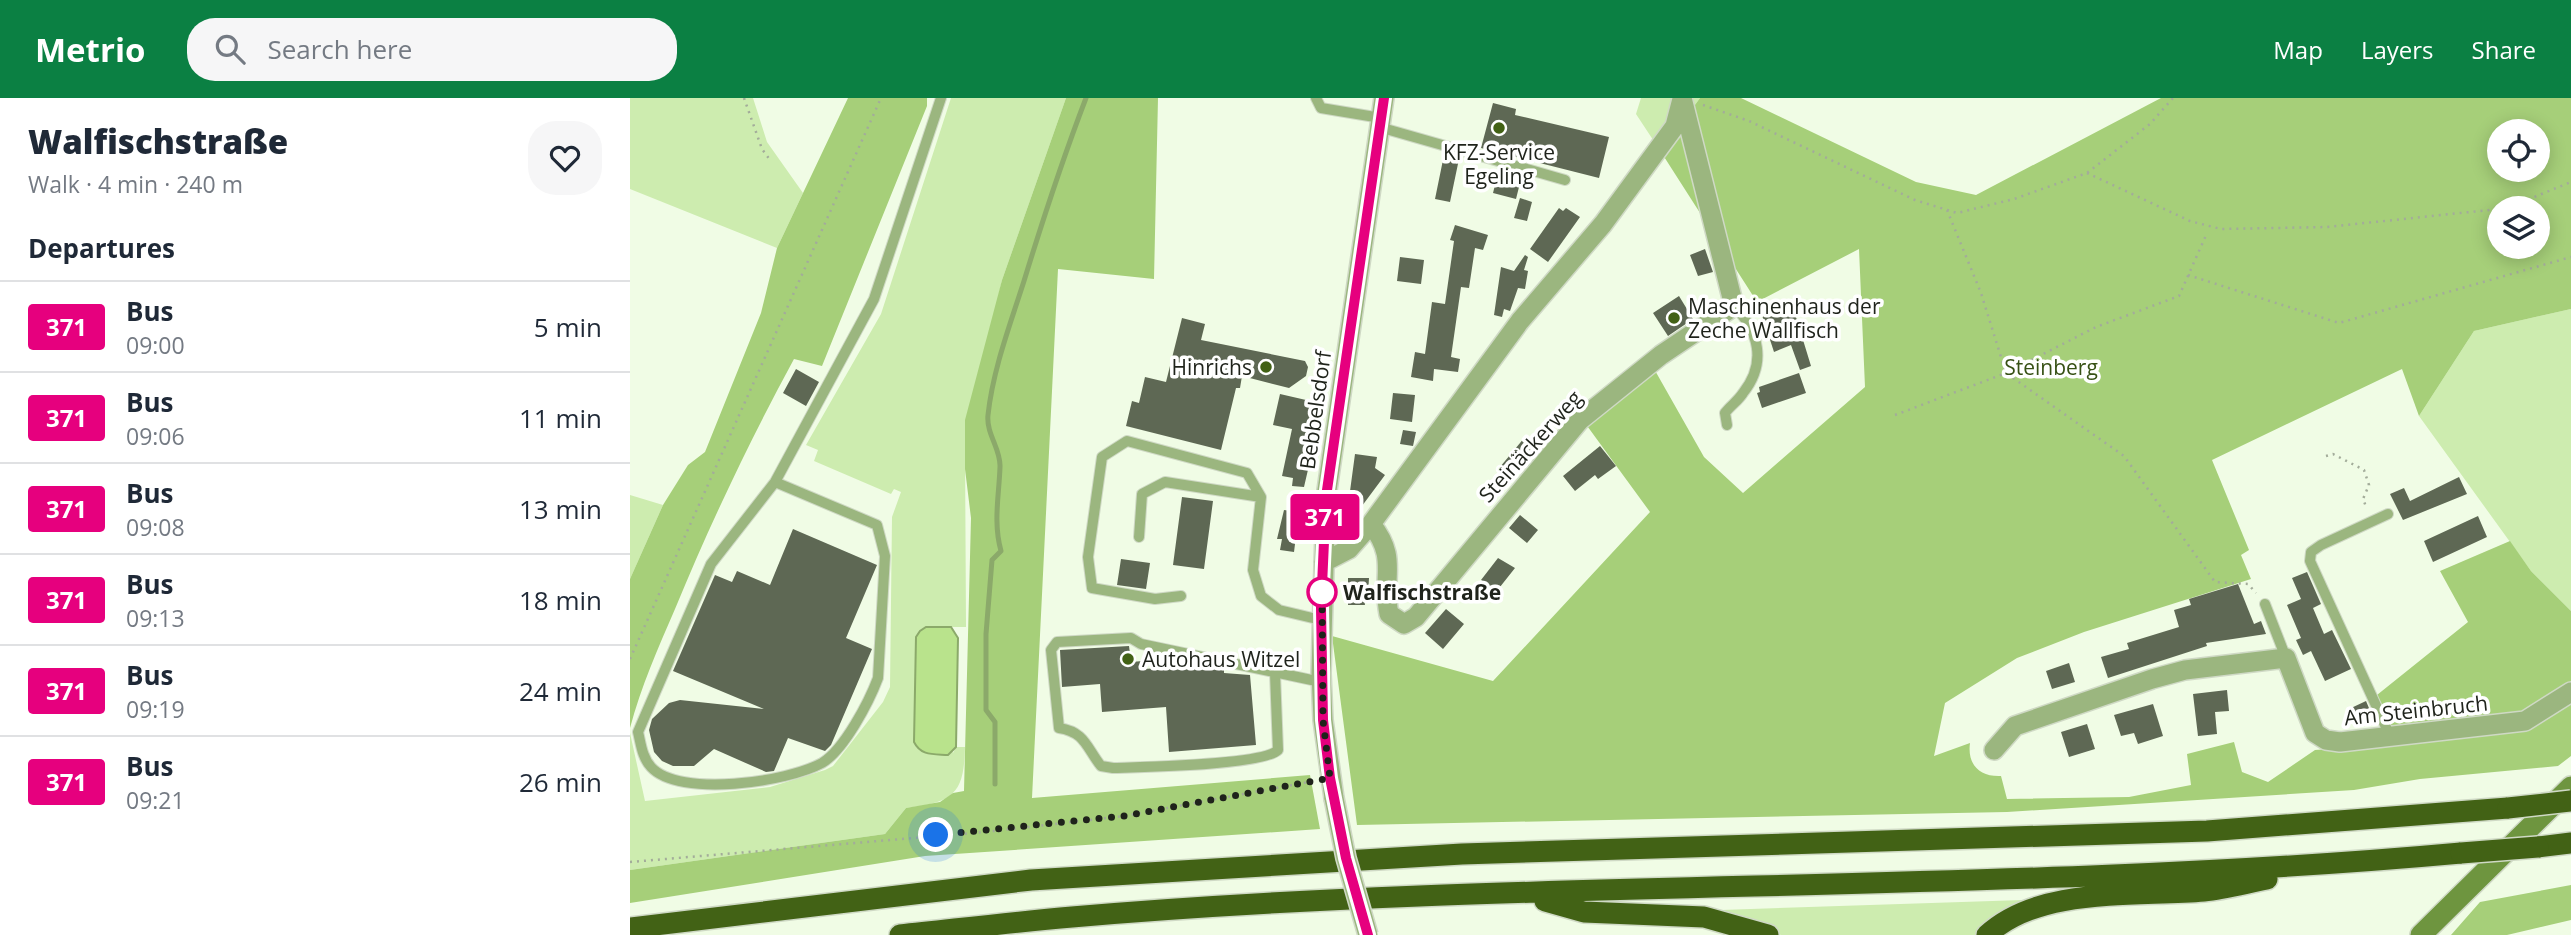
<!DOCTYPE html>
<html lang="en">
<head>
<meta charset="utf-8">
<style>
  body { margin:0; font-family:"Open Sans",sans-serif; background:#f6f6f7; color:#1f2937; height:100vh; display:flex; flex-direction:column; font-size:26px; white-space:nowrap }
  * { box-sizing:border-box; margin:0 }
  p { font-size:23px; color:#747a83 }
  .icon { flex:none; width:38px; height:38px; fill:none; stroke:currentColor; stroke-width:2; stroke-linecap:round; stroke-linejoin:round }
  .map { position:relative; flex:1; overflow:hidden }
  .details { display:flex; flex-direction:column; background:#fff; width:630px }
  .details>* { flex:none }
  .badge { padding:0 14px; border-radius:5px; font-size:24px; line-height:46px }
  .tools { position:absolute; left:1857px; top:21px; display:grid; gap:14px }
  .tools a { display:grid; place-items:center; width:63px; height:63px; border-radius:50%; background:#fff; box-shadow:0 4px 18px #0003; font-size:35px }
  .you { position:absolute; width:35px; height:35px; margin:-18px; border:5px solid #fff; border-radius:50%; background:#1a73e8; box-shadow:0 0 0 10px #1a73e833 }
  .map>.badge { position:absolute; translate:-50% -50%; box-shadow:0 0 0 4px #fff }
  h2 { padding:0 28px; font-size:26px; line-height:63px }
  .round { display:grid; place-items:center; flex:none; width:74px; height:74px; border-radius:28px; background:#f6f6f7 }
  .summary { display:flex; align-items:center; justify-content:space-between; height:119px; padding:0 28px }
  h1 { font-size:33px; font-weight:800; line-height:52px }
  ul { padding:0; list-style:none }
  li { display:flex; align-items:center; gap:21px; height:91px; padding:0 28px; border-top:2px solid #e0e1e3 }
  li div { flex:1 }
  li b { display:block; font-size:26px }
  li em { font-style:normal }
  li .badge { min-width:77px; font-weight:700; text-align:center }
  header { display:flex; align-items:center; gap:42px; box-sizing:border-box; height:98px; padding:0 35px; background:#0b8043; color:#fff }
  header strong { font-size:33px }
  nav { display:flex; gap:38px; margin-inline-start:auto; font-size:24px }
  .search { width:490px; height:63px; background:#f6f6f7; display:flex; align-items:center; gap:18px; box-sizing:border-box; padding:0 24px; border-radius:28px; color:#747a83; font-size:26px }
  main { display:flex; flex:1; min-height:0 }
  .map>svg:first-child { display:block }
  .green { fill:#cdecaf }
  .forest { fill:#a6cf79; fill-rule:evenodd }
  .water { fill:#b9e38c; stroke:#8ba96a; stroke-width:2 }
  .lines { fill:none; stroke-linecap:round; stroke-linejoin:round }
  .stream { stroke:#8ba96a; stroke-width:5 }
  .building { fill:#5e6854 }
  .lane-casing { stroke:#cfd9c5; stroke-width:12 }
  .street-casing { stroke:#cfd9c5; stroke-width:22 }
  .secondary-casing { stroke:#cfd9c5; stroke-width:24 }
  .highway-casing { stroke:#cfd9c5; stroke-width:24 }
  .path { stroke:#a3ac9a; stroke-width:2.5; stroke-dasharray:2 5; stroke-linecap:butt }
  .lane { stroke:#9bb67f; stroke-width:10 }
  .street { stroke:#9bb67f; stroke-width:19 }
  .secondary { stroke:#6e953f; stroke-width:21 }
  .highway { stroke:#426215; stroke-width:21 }
  .street-bridge-casing { stroke:#cfd9c5; stroke-width:22; stroke-linecap:butt }
  .highway-bridge-casing { stroke:#cfd9c5; stroke-width:24; stroke-linecap:butt }
  .street-bridge { stroke:#9bb67f; stroke-width:19 }
  .highway-bridge { stroke:#426215; stroke-width:21 }
  .line-casing { stroke:#fff; stroke-width:16 }
  .line { stroke:#e6007e; stroke-width:10 }
  .walk { stroke:#1f231b; stroke-width:7; stroke-dasharray:0 12.6 }
  .poi-dot { fill:#426115; stroke:#fff; stroke-width:2.5 }
  .stop-dot { fill:#fff; stroke:#e6007e; stroke-width:3.5 }
  .labels { text-anchor:middle; dominant-baseline:central; stroke-width:7; stroke-linejoin:round; paint-order:stroke }
  .poi-label { font-size:21px; fill:#1f231b; stroke:#fff; text-anchor:start }
  .park-label { font-size:21px; fill:#375115; stroke:#fff }
  .street-label { font-size:21px; fill:#1f231b; stroke:#fff }
  .stop-label { font-size:21px; font-weight:bold; fill:#1f231b; stroke:#fff; text-anchor:start }
</style>
</head>
<body>
<header>
<strong>Metrio</strong>
<div class="search"><svg class="icon" aria-label="search" viewBox="0 0 24 24"><circle cx="10" cy="10" r="6"/><path d="M15 15l6 6"/></svg>Search here</div>
<nav><a>Map</a><a>Layers</a><a>Share</a></nav>
</header>
<main>
<section class="details">
<div class="summary"><div><h1>Walfischstraße</h1><p>Walk · 4 min · 240 m</p></div><a class="round"><svg class="icon" aria-label="heart" viewBox="0 0 24 24"><path d="M12 20l-8-8c-3-5 5-10 8-4 3-6 11-1 8 4z"/></svg></a></div>
<h2>Departures</h2>
<ul>
<li><span class="badge" style="background:#e6007e;color:#fff">371</span><div><b>Bus</b><p>09:00</p></div><em>5 min</em></li>
<li><span class="badge" style="background:#e6007e;color:#fff">371</span><div><b>Bus</b><p>09:06</p></div><em>11 min</em></li>
<li><span class="badge" style="background:#e6007e;color:#fff">371</span><div><b>Bus</b><p>09:08</p></div><em>13 min</em></li>
<li><span class="badge" style="background:#e6007e;color:#fff">371</span><div><b>Bus</b><p>09:13</p></div><em>18 min</em></li>
<li><span class="badge" style="background:#e6007e;color:#fff">371</span><div><b>Bus</b><p>09:19</p></div><em>24 min</em></li>
<li><span class="badge" style="background:#e6007e;color:#fff">371</span><div><b>Bus</b><p>09:21</p></div><em>26 min</em></li>
</ul>
</section>
<div class="map">
<svg width="1941" height="837" viewBox="0 0 1941 837">
  <rect width="100%" height="100%" fill="#f0fce5"/>
  <path class="green" d="M0 0H123L137 44 173 95 147 150 0 91Z
    M321 0H436L372 182 335 347 336 529H296L323 655 326 649H335C334 697 323 704 276 710L255 736 0 772V635L15 703 140 689 195 672 203 668 253 604 260 589 262 419 271 394 264 391 261 396 184 363 188 352 176 347 251 216Z
    M1011 0H1070L1031 54 1006 16Z
    M1941 211V513L1901 473 1789 318 1844 233Z
    M0 397 33 407 0 481Z
    M1393 802 1395 807 1349 837H1151L1091 816V812Z"/>
  <path class="forest" d="M218 0H297V8L192 268 164 261C120 342 80 426 45 511 28 550 11 589 0 630V481L33 407 58 367 75 354 131 215 147 150Z
    M436 0H528L524 181 428 171 402 700 680 677 690 731 295 758 0 805V772L255 736 276 710 310 704 323 695 334 693 341 420 335 371V322L372 182Z
    M1070 0H1111L1286 84 1346 97 1531 0H1941V211L1844 233 1789 318 1772 271 1582 362 1619 452 1611 457 1621 481 1454 534 1387 560 1315 605 1304 658 1340 645C1337 667 1350 679 1371 678L1377 701 1499 699 1561 687 1557 656 1604 644 1612 674 1638 684 1685 652 1766 646 1747 597 1838 524 1810 473 1880 443 1901 473 1941 513V658L1928 668 1790 681 1724 692 1377 714 727 727 702 538 863 583 1020 414 955 325 1023 269 1074 359 1113 395 1235 289 1229 151 1127 204 1031 54ZM1869 33H1908V72H1869ZM1869 110H1908V149H1869Z
    M1941 787V822L1877 837H1821L1850 804Z"/>
  <path class="water" d="M296 529H321L328 540 326 649 318 657C303 656 291 658 284 644L286 539 290 533Z"/>
  <g class="lines">
    <path class="stream" d="M365 686V624L356 612V536L362 462 371 453C363 424 369 398 370 369 371 351 356 336 358 317 363 271 380 227 394 183 413 121 433 60 456 0"/>
  </g>
  <path class="building" d="M863 5 886 11 885 17 979 39 969 80 851 50Z
    M814 57 829 61 820 104 805 101Z
    M869 71 892 77 886 101 863 95Z
    M890 100 902 104 897 123 884 120Z
    M929 110 933 113 936 110 950 119 918 164 900 151Z
    M825 127 858 137 853 152 845 150 839 190 831 189 821 259 830 261 828 274 804 271 803 283 781 279 785 254 795 256 802 204 815 206 824 143 820 142Z
    M1075 151 1083 174 1068 178 1060 157Z
    M895 157 898 159 894 172 898 173 895 191 888 190 880 213 874 211 872 219 864 217 871 169 884 173Z
    M770 159 794 162 791 186 767 183Z
    M1049 198 1063 221 1038 238 1023 215Z
    M1152 203 1154 209 1162 206 1181 268 1170 272 1161 247 1144 254 1130 211Z
    M552 220 575 226 571 242 675 263 678 269 676 278 659 290 612 278 610 290H606L591 352 496 328 502 303 509 305 515 279 536 284Z
    M166 271 189 284 176 308 153 295Z
    M1169 275 1176 295 1132 310 1127 295 1130 294 1129 289Z
    M763 295 785 297 782 324 760 321Z
    M650 296 689 305 681 336 686 337 674 389 662 388 663 380 652 378 662 331 643 327Z
    M773 332 786 334 783 348 770 346Z
    M895 339 904 347 878 376 870 369Z
    M970 348 986 368 968 381 965 377 945 393 933 378Z
    M725 356 747 359 745 370 755 377 729 412 718 408Z
    M1829 379 1837 396 1773 422 1760 396 1774 390 1780 403Z
    M552 399 583 403 574 471 543 467Z
    M654 412 669 414 664 454 650 452 652 441H647Z
    M890 417 908 432 897 445 879 430Z
    M1848 418 1857 439 1803 464 1794 443Z
    M163 431 247 467 216 540 242 551 201 647 195 653 158 640 144 673 136 674 84 651 64 668H43L32 663 24 654 19 632 22 621 39 605 50 602 134 611 43 573 85 477 102 484 107 473 140 487Z
    M868 460 885 470 866 494 851 482Z
    M491 461 520 465 516 491 487 487Z
    M1677 474 1691 506 1683 510 1694 536 1702 532 1721 571 1695 583 1681 553 1673 557 1666 542 1671 540 1657 507 1671 501 1662 480Z
    M718 480H739L738 496H733L735 507H718Z
    M1608 486 1624 526 1631 523 1636 536 1576 545 1577 548 1478 580 1471 559 1499 551 1497 545 1549 529 1544 512 1561 507 1559 501Z
    M816 511 834 526 813 551 795 535Z
    M499 548 501 564 513 563 514 571 573 567 594 571V575L620 577 626 647 539 654 536 609 472 614 470 586 432 589 430 552Z
    M1439 565 1445 584 1422 591 1416 573Z
    M1597 592 1599 613 1585 614 1587 636 1568 638 1563 596Z
    M1736 603 1741 615 1724 623 1719 611Z
    M1523 606 1533 638 1508 646 1504 635 1491 638 1484 617Z
    M1457 626 1465 651 1439 659 1431 634Z"/>
  <g class="lines">
    <defs>
      <path id="lane" d="M686 0 691 10 751 20
        M749 29 935 82
        M1097 327 1095 315C1100 308 1108 303 1113 295 1137 265 1129 233 1104 208
        M145 384 247 427 255 458 248 580C239 604 214 652 192 665 158 684 49 700 21 669 12 659 11 646 8 634L81 466 145 384 244 201 311 0
        M1758 416 1691 447 1681 454 1680 463 1760 638
        M509 439 512 396 535 384 631 399
        M551 498 525 501 462 490 458 459 472 359 497 343 617 375 631 399 623 472 631 498 649 512 691 522
        M1635 506 1656 560
        M645 575 648 652C634 667 510 669 483 670L471 668C456 649 455 634 429 630L421 552 427 544 501 540 511 546 691 584"/>
      <path id="street" d="M741 426C769 461 751 478 759 516L774 526 786 519 950 322 1031 257 1104 208 1052 0
        M694 464 719 451 741 426 890 223 973 126 1045 28 1052 1
        M1364 652 1385 628 1522 581 1555 572 1656 560 1685 635 1696 642 1710 644 1895 623 1941 594
        M704 700 693 622 691 575 696 399 754 0"/>
      <path id="secondary" d="M1791 837 1941 689"/>
      <path id="highway" d="M1908 749 1941 745
        M915 803 954 814 1074 819 1138 837
        M0 830 401 782 832 756 1577 733 1878 710
        M270 837C327 831 385 824 442 819 904 779 1369 797 1831 755
        M1357 837C1410 788 1505 799 1574 793 1595 791 1616 785 1637 781"/>
    </defs>
    <use href="#lane" class="lane-casing"/>
    <use href="#street" class="street-casing"/>
    <use href="#secondary" class="secondary-casing"/>
    <use href="#highway" class="highway-casing"/>
    <path class="path" d="M114 0 132 51 140 62
      M1073 7 1119 23 1285 102 1327 115 1384 101 1457 75 1520 26 1543 0
      M1457 75 1560 123 1591 131 1697 129 1859 112 1892 104 1941 84
      M1317 112 1351 195 1376 275 1494 358 1585 484 1618 486 1626 495
      M1558 177 1709 225 1941 159
      M1265 317 1376 275 1466 229 1549 198 1577 135
      M1696 358 1703 356 1734 372 1739 387 1733 401 1737 411
      M0 561 251 0
      M0 764 355 734 494 718 684 683"/>
    <use href="#lane" class="lane"/>
    <use href="#street" class="street"/>
    <use href="#secondary" class="secondary"/>
    <use href="#highway" class="highway"/>
    <defs>
      <path id="street-bridge" d="M704 700 716 760 738 837"/>
      <path id="highway-bridge" d="M1878 710 1941 703
        M1831 755 1908 749"/>
    </defs>
    <use href="#street-bridge" class="street-bridge-casing"/>
    <use href="#highway-bridge" class="highway-bridge-casing"/>
    <use href="#street-bridge" class="street-bridge"/>
    <use href="#highway-bridge" class="highway-bridge"/>
  </g>
  <g class="lines">
    <defs>
      <path id="line" d="M738 837 716 760 700 680 693 622 691 510 696 399 754 0"/>
    </defs>
    <use href="#line" class="line-casing"/>
    <use href="#line" class="line"/>
    <path class="walk" d="M306 737 494 718 700 680 693 622 692 494"/>
  </g>
  <g class="poi-dot">
    <circle cx="869" cy="30" r="7"/>
    <circle cx="1044" cy="220" r="7"/>
    <circle cx="636" cy="269" r="7"/>
    <circle cx="498" cy="561" r="7"/>
  </g>
  <circle class="stop-dot" cx="692" cy="494" r="14"/>
  <g class="labels">
    <g class="poi-label">
      <text x="869" y="54" text-anchor="middle">KFZ-Service<tspan x="869" dy="24">Egeling</tspan></text>
      <text x="1058" y="208">Maschinenhaus der<tspan x="1058" dy="24">Zeche Wallfisch</tspan></text>
      <text x="622" y="269" text-anchor="end">Hinrichs</text>
      <text x="512" y="561">Autohaus Witzel</text>
    </g>
    <g class="park-label">
      <text x="1421" y="269">Steinberg</text>
    </g>
    <g class="street-label">
      <text transform="translate(685 312) rotate(-82)">Bebbelsdorf</text>
      <text transform="translate(900 348) rotate(-48)">Steinäckerweg</text>
      <text transform="translate(1786 612) rotate(-6)">Am Steinbruch</text>
    </g>
    <g class="stop-label">
      <text x="713" y="494">Walfischstraße</text>
    </g>
  </g>
</svg>
<div class="tools">
<a><svg class="icon" aria-label="locate" viewBox="0 0 24 24"><circle cx="12" cy="12" r="6"/><path d="M12 2v4M12 18v4M2 12h4M18 12h4"/></svg></a>
<a><svg class="icon" aria-label="layers" viewBox="0 0 24 24"><path d="M12 4l9 5-9 5-9-5zM3 14l9 5 9-5"/></svg></a>
</div>
<div class="you" style="left:306px;top:737px"></div>
<b class="badge" style="left:695px;top:419px;background:#e6007e;color:#fff">371</b>
</div>
</main>
</body>
</html>
